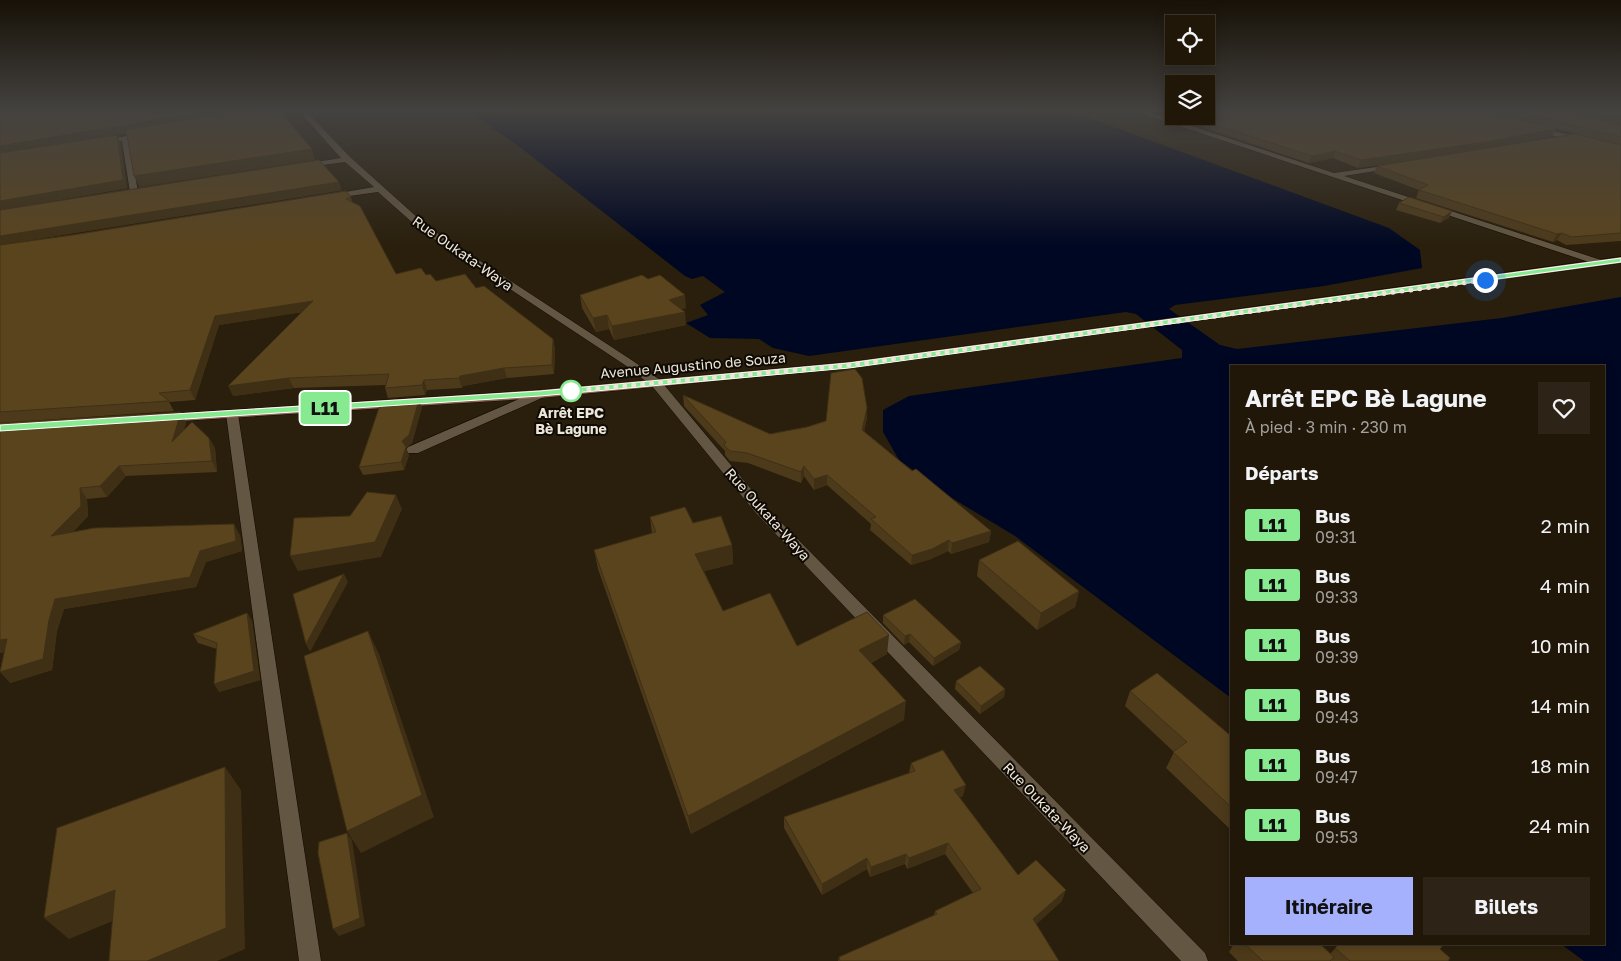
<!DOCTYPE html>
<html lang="fr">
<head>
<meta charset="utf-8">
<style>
  body { margin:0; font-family:"Golos Text",sans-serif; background:#2d2417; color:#f1f3f6; height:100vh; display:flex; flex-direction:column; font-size:19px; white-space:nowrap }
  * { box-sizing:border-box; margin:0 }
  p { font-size:16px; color:#a29f9c }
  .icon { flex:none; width:28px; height:28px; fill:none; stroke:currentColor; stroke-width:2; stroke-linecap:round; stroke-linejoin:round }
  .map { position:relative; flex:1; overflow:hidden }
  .panel { position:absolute; left:1230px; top:365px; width:375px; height:580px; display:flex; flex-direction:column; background:#201709; border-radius:0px; box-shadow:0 2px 12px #0003,0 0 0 1px #3d362a }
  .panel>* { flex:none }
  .badge { padding:0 10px; border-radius:4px; font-size:18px; line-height:32px }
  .controls { position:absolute; left:1165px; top:15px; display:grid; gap:10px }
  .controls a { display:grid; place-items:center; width:50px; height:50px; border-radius:0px; background:#201709; box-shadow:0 2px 12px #0003,0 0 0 1px #3d362a; font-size:25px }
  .you { position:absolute; width:25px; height:25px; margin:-12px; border:4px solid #fff; border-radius:50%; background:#1a73e8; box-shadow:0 0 0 8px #1a73e833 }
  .map>.badge { position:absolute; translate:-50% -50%; box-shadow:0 0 0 2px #fff }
  h2 { padding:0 15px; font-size:19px; line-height:45px }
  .round { display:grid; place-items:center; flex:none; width:52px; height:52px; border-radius:0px; background:#2d2417 }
  .overview { display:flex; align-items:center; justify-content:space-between; height:85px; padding:0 15px }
  h1 { font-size:24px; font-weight:700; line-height:38px }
  .primary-button { display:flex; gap:10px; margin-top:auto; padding:10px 15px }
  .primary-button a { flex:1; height:58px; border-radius:0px; background:#a5b1fc; color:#111; font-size:20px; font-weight:700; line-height:58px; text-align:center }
  .primary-button a+a { background:#2d2417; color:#f1f3f6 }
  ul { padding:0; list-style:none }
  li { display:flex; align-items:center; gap:15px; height:60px; padding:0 15px }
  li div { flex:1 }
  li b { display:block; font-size:19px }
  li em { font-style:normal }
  li .badge { min-width:55px; font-weight:700; text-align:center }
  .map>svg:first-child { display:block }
  .water { fill:#000722 }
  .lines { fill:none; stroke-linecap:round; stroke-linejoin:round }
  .service-casing { stroke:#120900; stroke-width:1 }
  .minor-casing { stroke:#120900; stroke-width:1 }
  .secondary-casing { stroke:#120900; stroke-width:1 }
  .service { fill:#635642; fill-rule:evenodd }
  .minor { fill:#635642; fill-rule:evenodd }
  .secondary { fill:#8c6453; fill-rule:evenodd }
  .wall { fill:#4d3a1a }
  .shaded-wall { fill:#3f3015 }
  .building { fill:#5a441e; stroke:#3f3015 }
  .line { fill:#87e990; stroke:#fff }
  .walk { stroke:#ede6da; stroke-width:5; stroke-dasharray:0 9 }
  .stop-dot { fill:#fff; stroke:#87e990; stroke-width:2.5 }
  .labels { text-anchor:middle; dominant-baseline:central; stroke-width:4; stroke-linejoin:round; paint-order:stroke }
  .street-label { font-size:14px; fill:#ede6da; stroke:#0f0a04 }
  .stop-label { font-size:14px; font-weight:bold; fill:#ede6da; stroke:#0f0a04 }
</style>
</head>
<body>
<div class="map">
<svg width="1621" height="961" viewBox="0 0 1621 961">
  <rect width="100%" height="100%" fill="#2a1f0c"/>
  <path class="water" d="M468 111H1070L1389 228 1420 250 1422 268 1324 286 1175 305 1169 309 1220 345 1237 349 1502 318 1621 297V961H1584L1561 944H1604V366H1231V698L1015 536 952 498 899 460 883 432V410L909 396 1182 358V350L1136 314 1126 312 809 356 773 348 759 339 710 338 686 323 708 315 700 305 725 292 703 276 692 279 685 276 521 148Z"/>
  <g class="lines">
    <defs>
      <path id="service" d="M540 390 544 391 546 394 544 397 418 453H408L406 450 408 447Z"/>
      <path id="minor" d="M299 111H306L350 157 428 227 633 361 660 380 765 506 1205 953 1208 961H1181L755 512 652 386 625 365 422 231 378 192 328 199V195L374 187 345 162 300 168 299 166 303 164 341 158Z
        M1134 111H1146L1334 173 1397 164 1398 166 1394 168 1344 176 1604 261 1606 263 1604 265H1598Z
        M1534 127 1584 138 1585 140 1578 142 1534 131Z
        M146 133 150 135 149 137 129 140 138 192 134 195 130 192 122 141 101 144 97 142 101 140Z
        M232 410 238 414 321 961H299L226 414Z"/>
      <path id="secondary" d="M1621 257V263L849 368 540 398 165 422 159 418 165 414 540 390 849 362Z"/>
    </defs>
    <use href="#service" class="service-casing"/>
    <use href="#minor" class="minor-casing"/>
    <use href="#secondary" class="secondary-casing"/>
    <use href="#service" class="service"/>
    <use href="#minor" class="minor"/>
    <use href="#secondary" class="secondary"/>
  </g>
  <path class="wall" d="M0 111H284L286 118 140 187 134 176 127 133 108 136 120 142 127 188 8 209 342 190 12 243 351 197 352 202 396 274 426 275 436 281 476 288 553 339 555 349 554 374 507 378 463 386 462 388 427 390 425 395 388 398 385 388 386 385 294 388 233 396 301 312 219 325 195 400 169 402 174 411 0 423Z
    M1166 111H1174V115Z
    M1488 111H1565L1621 125V241L1566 245 1557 240 1553 242 1416 198 1419 190 1374 173 1377 166 1482 149 1358 168 1333 158 1309 163 1196 125 1176 116H1206L1556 129 1552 136 1492 148 1620 145Z
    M1565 111H1621V125Z
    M1399 203 1449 218 1440 223 1396 210Z
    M580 295 686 308 682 309 686 325 614 340 609 329 596 332 582 308Z
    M683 395 770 434 807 427 867 408V418L864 431 912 471 991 531 989 542 951 554 948 551 931 559 911 565 870 530 871 524 827 485 814 490 804 476 801 483 748 463 730 461 725 455V451L684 406Z
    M419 400 422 407 412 443 406 448 409 455 404 470 363 475 359 467Z
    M186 422 184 430 209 438 215 448 217 472 126 476 107 497 87 499 88 516 73 532 240 535 242 551 206 562 196 587 64 609 57 631 52 670 10 683 4 652 0 653V423Z
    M650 517 693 523 732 545 733 564 704 571 723 611 797 646 887 654 871 663 904 720 691 834 598 569 594 550 652 534Z
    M979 560 1079 591 1075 607 1037 630 977 576Z
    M247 613 252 621 260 680 219 692 217 649 198 643 193 634Z
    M883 615 961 642 959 650 933 666 909 642 904 645 883 623Z
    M956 681 1005 689 1004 697 980 714 955 689Z
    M1130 691 1231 736V830L1166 768 1174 752 1125 706Z
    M911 763 963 796 959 798 1018 875 1062 901 1036 924 1059 961H838L839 957 934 915 935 911 973 893 945 854 907 869 905 864 870 877 867 869 822 895 784 828V817L909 773Z
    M1234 944H1320L1330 954 1339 944 1440 949 1448 961H1238L1229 952Z"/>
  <path class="shaded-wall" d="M209 111H255L0 154V146Z
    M1556 129 1552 136 1489 148 1358 168 1361 160Z
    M117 135 120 142 127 188 0 210V201Z
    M312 149 315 160 140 187 134 176Z
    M1335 151 1333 158 1309 163 1312 156Z
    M339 182 342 190 0 245V236Z
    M1452 211 1449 218 1440 223 1444 217Z
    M1562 233 1557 240 1553 242 1557 234Z
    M685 295 686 308 671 313 669 300Z
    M313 301 317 310 219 325 195 400 190 390 215 316Z
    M685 312 686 325 614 340 612 326Z
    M607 315 609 329 596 332 593 318Z
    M553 339 555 349 554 374 552 365Z
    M504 368 507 378 463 386 462 388 459 378 460 376Z
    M289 378 294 388 233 396 228 386Z
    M424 380 427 390 425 395 422 385Z
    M419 400 422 407 412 443 406 448 409 455 404 470 401 462 402 441Z
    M867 408V418L862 441V430Z
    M181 412 186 422 178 452 172 442Z
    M209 438 215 448 217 472 212 461Z
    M119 466 126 476 107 497 100 486Z
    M804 466V476L801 483V472Z
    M827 475V485L814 490V479Z
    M80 488 87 499 88 516 59 547 51 536Z
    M396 495 402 509 381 557 298 571 290 556Z
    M234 524 240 535 242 551 206 562 196 587 64 609 57 631 52 670 10 683 0 672 49 620 55 599 200 551Z
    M991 531 989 542 951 554 952 543Z
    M949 540 948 551 931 559 911 565 912 555Z
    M732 545 733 564 697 573 695 554Z
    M344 574 348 582 310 652 306 644Z
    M1079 591 1075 607 1037 630 1041 613Z
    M247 613 252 621 260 680 219 692 214 684Z
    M368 631 379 654 434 817 361 853 347 831Z
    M910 634 909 642 904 645 905 636Z
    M889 635 887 654 858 669 859 650Z
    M7 639 16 649 0 653V640Z
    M961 642 959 650 933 666 934 658Z
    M1005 689 1004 697 980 714 981 706Z
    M906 701 904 720 691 834 688 816Z
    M225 767 241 790 245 949 217 961H147Z
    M966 785 963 796 951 801 954 790Z
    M347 833 352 840 365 926 339 936 333 929Z
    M948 843 945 854 907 869 909 858Z
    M906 854 905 864 870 877 871 867Z
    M867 858V869L822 895V884Z
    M115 890 137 911 69 939 44 918Z
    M1066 890 1062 901 1030 930 1033 919Z"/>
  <path class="building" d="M0 111H209L0 146Z
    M235 111H283L284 116 312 149 134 176 126 130Z
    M1206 111H1487L1556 129 1492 141 1361 160 1335 151 1312 156 1198 119 1192 116H1206Z
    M1517 111H1565L1621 125V137Z
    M1595 111H1621V118Z
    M1575 134 1621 145V233L1571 237 1562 233 1557 234 1419 190 1428 185 1377 166Z
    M117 135 123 180 0 201V153Z
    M319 160 339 182 0 236V210Z
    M346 191 351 197 346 199 360 206 396 274 421 268 426 275 430 274 436 281 465 274 476 288 484 286 553 339 552 365 504 368 460 376 459 378 424 380 422 385 385 388 389 374 289 378 228 386 313 301 215 316 190 390 159 393 169 401 0 412V245L73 235Z
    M1409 197 1452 211 1444 217 1399 203Z
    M642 275 648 279 660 275 685 295 669 300 685 312 612 326 607 315 593 318 580 295Z
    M855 369 862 378 867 408 862 430 912 471 916 469 991 531 952 543 949 540 932 549 912 555 871 519 876 517 827 475 814 479 804 466 801 472 747 453 730 451 724 445 726 442 683 395 770 434 807 427 826 421 831 373Z
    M419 400 409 435 402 441 406 447 401 462 359 467 381 402Z
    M181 412 172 442 192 422 209 438 212 461 119 466 100 486 80 488 81 506 51 536 94 528 234 524 236 541 200 551 190 577 55 599 49 620 43 659 0 672 7 639 0 640V423Z
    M367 492 396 495 375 542 290 556 294 518 350 516Z
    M685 507 693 523 721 516 732 545 695 554 723 611 770 593 797 646 867 612 889 635 859 650 906 701 688 816 594 550 656 532 650 517Z
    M1018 541 1079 591 1041 613 979 560Z
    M344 574 306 644 293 594Z
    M915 599 961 642 934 658 910 634 905 636 883 615Z
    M247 613 254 671 214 684 217 643 193 634Z
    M368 631 422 795 347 831 304 656Z
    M980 666 1005 689 981 706 956 681Z
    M1157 673 1231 736V807L1173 752 1187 742 1130 691Z
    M943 750 966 785 954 790 1018 875 1036 860 1066 890 1033 919 1059 961H840L839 957 937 914 935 911 981 889 948 843 909 858 906 854 871 867 867 858 822 884 784 817 915 771 911 763Z
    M225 767 226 928 147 961H109L115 890 44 918 57 828Z
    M347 833 360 918 333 929 318 853 319 842Z
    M1245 944H1320L1334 957 1330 961H1263Z
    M1339 944H1444L1440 949 1450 958 1448 961H1350L1335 948Z"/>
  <linearGradient id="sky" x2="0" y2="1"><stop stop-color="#171107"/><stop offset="0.45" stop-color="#444240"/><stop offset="1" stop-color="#444240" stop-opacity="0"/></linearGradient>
  <rect width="1621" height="246" fill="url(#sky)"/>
  <path class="line" d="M1621 258V262L849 368 540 396 0 431V425L540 391 849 363Z"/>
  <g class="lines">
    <path class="walk" d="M571 391 849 365 1485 280"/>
  </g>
  <circle class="stop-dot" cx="571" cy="391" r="10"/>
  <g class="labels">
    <g class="street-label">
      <text transform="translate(463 253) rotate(35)">Rue Oukata-Waya</text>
      <text transform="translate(693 365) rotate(-5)">Avenue Augustino de Souza</text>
      <text transform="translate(768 514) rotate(48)">Rue Oukata-Waya</text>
      <text transform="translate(1047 807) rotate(46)">Rue Oukata-Waya</text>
    </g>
    <g class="stop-label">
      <text x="571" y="412">Arrêt EPC<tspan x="571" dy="16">Bè Lagune</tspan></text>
    </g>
  </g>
</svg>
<div class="controls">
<a><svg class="icon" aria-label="locate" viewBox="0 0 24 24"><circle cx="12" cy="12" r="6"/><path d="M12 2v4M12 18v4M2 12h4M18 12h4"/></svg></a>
<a><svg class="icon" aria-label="layers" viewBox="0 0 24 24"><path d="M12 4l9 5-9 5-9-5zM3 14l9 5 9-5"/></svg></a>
</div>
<div class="you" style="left:1485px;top:280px"></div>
<b class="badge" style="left:325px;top:408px;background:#87e990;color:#111">L11</b>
<section class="panel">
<div class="overview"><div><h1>Arrêt EPC Bè Lagune</h1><p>À pied · 3 min · 230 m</p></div><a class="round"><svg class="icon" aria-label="heart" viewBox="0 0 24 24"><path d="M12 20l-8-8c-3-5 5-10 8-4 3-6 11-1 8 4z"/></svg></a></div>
<h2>Départs</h2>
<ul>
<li><span class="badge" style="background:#87e990;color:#111">L11</span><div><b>Bus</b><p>09:31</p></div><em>2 min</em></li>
<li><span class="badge" style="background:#87e990;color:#111">L11</span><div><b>Bus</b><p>09:33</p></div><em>4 min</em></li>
<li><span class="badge" style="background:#87e990;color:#111">L11</span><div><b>Bus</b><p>09:39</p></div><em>10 min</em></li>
<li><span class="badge" style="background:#87e990;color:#111">L11</span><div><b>Bus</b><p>09:43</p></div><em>14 min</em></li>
<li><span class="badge" style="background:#87e990;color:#111">L11</span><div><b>Bus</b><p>09:47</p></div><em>18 min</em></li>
<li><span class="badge" style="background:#87e990;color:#111">L11</span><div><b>Bus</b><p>09:53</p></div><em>24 min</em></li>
</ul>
<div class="primary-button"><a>Itinéraire</a><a>Billets</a></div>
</section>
</div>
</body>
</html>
